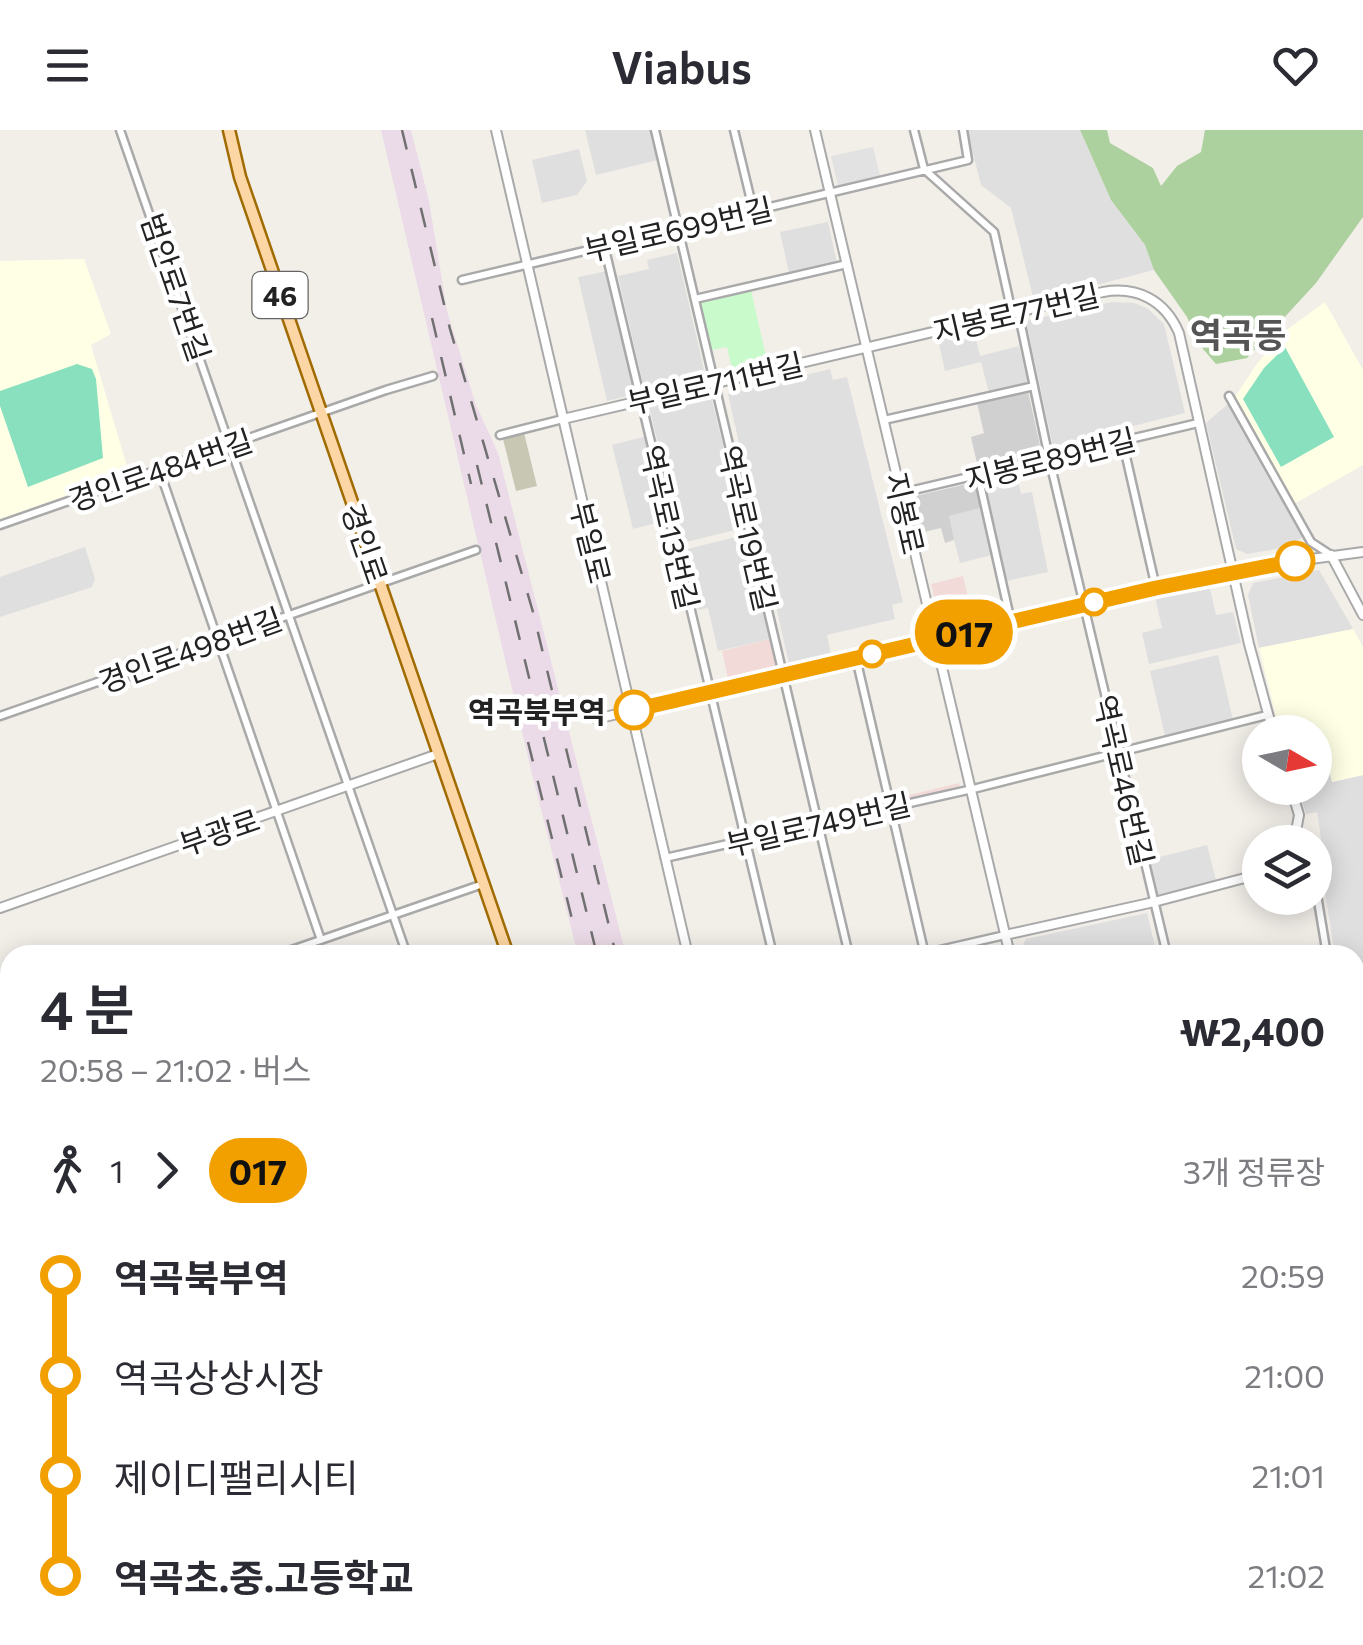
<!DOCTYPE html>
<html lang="ko">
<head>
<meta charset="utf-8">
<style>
  body { margin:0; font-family:Commissioner,"Noto Sans KR",sans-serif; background:#f2f2f3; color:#2b2b33; height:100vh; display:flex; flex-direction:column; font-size:38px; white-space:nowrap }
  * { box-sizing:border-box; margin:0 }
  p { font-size:32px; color:#7c7c81 }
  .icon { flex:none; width:55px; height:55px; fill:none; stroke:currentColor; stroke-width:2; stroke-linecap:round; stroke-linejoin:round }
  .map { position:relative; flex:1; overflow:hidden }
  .drawer { position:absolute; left:0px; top:815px; width:1365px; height:700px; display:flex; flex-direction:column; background:#fff; border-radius:30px 30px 0 0; box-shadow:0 5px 25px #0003 }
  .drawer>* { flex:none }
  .badge { padding:0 20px; border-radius:32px; font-size:35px; line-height:65px }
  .needle { width:65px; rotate:99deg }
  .tools { position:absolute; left:1242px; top:585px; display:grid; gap:20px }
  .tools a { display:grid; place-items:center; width:90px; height:90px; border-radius:50%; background:#fff; box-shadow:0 5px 25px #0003; font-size:50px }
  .map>.badge { position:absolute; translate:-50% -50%; box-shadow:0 0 0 5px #fff }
  .legs { display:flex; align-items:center; gap:15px; height:110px; padding:0 40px; font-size:32px }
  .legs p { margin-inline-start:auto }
  .headline { display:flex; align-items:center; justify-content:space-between; height:170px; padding:0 40px }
  h1 { font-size:55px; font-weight:600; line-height:75px }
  ul { padding:0 40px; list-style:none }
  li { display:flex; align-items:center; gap:35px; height:100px; font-size:38px }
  li i { display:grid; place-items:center; width:15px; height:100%; margin:0 12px; background:currentColor }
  li i::after { content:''; width:25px; height:25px; margin:-12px; border:8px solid; border-radius:50%; background:#fff }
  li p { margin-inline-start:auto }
  li:first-child i { background:linear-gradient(#0000 50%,currentColor 0) }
  li:last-child i { background:linear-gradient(currentColor 50%,#0000 0) }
  header { display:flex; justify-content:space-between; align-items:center; height:130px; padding:0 40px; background:#fff; font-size:45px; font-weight:600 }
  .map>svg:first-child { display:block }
  .residential { fill:#e0dfdf }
  .commercial { fill:#f2dad9 }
  .industrial { fill:#ebdbe8 }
  .education { fill:#ffffe5 }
  .religious { fill:#d0d0d0 }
  .construction { fill:#c7c7b4 }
  .forest { fill:#add19e }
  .park { fill:#c8facc }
  .pitch { fill:#88e0be }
  .parking { fill:#e2e2e2 }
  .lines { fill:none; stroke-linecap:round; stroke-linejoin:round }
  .minor-casing { stroke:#a9a9a9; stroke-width:11 }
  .tertiary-casing { stroke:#a9a9a9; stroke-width:12 }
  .primary-casing { stroke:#a06b00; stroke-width:15 }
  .minor { stroke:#fff; stroke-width:6 }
  .tertiary { stroke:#fff; stroke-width:8 }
  .primary { stroke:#fcd6a4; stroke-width:10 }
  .rail { stroke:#707070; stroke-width:2.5; stroke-dasharray:20 20; stroke-linecap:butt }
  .line-1-casing { stroke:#fff; stroke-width:22 }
  .line-1 { stroke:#f2a000; stroke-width:15 }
  .stop-1-dot { fill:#fff; stroke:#f2a000; stroke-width:5 }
  .labels { text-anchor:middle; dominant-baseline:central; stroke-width:9; stroke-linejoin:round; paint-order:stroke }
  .shield { fill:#fff; stroke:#646464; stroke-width:2.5 }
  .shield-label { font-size:28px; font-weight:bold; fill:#222 }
  .street-label { font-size:30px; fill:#222; stroke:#fff }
  .stop-label { font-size:30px; font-weight:bold; fill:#222; stroke:#fff; text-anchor:end }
  .quarter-label { font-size:35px; font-weight:bold; fill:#555; stroke:#fff }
</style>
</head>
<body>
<header><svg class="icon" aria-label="menu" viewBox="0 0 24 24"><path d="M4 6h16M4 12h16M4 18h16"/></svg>Viabus<svg class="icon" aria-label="heart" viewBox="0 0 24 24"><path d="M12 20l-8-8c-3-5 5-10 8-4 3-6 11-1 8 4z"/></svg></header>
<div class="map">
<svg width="1363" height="1515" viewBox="0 0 1363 1515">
  <rect width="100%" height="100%" fill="#f2efe9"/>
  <path class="residential" d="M585 0H650L658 30 596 45Z
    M967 0H1080L1111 70 1145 115 1154 140 1034 171 1011 78 981 55Z
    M579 19 587 51 577 65 542 73 532 30Z
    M828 92 837 133 789 143 780 102Z
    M677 123 706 248 645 262 618 146 649 139 647 130Z
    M607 141 635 264 607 271 578 147Z
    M1112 172 1134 173 1147 178 1164 194 1185 283 1053 316 1026 191Z
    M974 200 980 226 1019 216 1027 250 1024 255 989 263 981 232 945 241 938 210Z
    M830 239 833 250 847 247 903 472 892 475 895 489 827 505 831 525 789 534 728 264Z
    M710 262 743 398 682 413 649 277Z
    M1228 274 1303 407 1288 417 1247 424 1236 419 1206 293Z
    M647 306 668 390 633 399 612 315Z
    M1016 341 1021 364 1032 362 1048 442 1006 451 983 353 986 348Z
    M981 378 992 425 960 433 948 386Z
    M744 405 770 509 718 521 708 478 698 480 683 420Z
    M85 417 95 449 92 457 0 487V447Z
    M1319 440 1353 499 1259 518 1248 465 1253 453Z
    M1209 454 1216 485 1233 482 1241 513 1149 534 1142 503 1162 498 1155 467Z
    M1218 525 1233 590 1165 606 1150 541Z
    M1324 629 1333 652 1363 645V909L1358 910 1355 908V825H1335L1323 750 1327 748 1317 682 1306 684 1298 658H1315V631Z
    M1207 715 1216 750 1159 765 1156 762 1148 730Z
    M1147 783 1157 825H1018L1026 809Z"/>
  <path class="commercial" d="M963 446 970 476 938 483 931 454Z
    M770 509 776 538 728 548 722 521Z
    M959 653 962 665 896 681V686L890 688 888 682 825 697 827 707 817 710 814 700 752 715 755 731 749 732 746 710 665 728 744 705 743 694 745 693 748 703 812 688 810 675 818 673 821 686 885 671 884 662 887 661H890L893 669Z"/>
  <path class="industrial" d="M381 0H411L429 71 447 181 476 275 498 323 626 825H578L531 640Z"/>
  <path class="education" d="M84 129 111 204 91 215 128 340 125 345 0 389V131Z
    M1325 172 1363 240V335L1294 374 1235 267 1256 235 1285 201Z
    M1353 499 1363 517V645L1332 652 1327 631H1315V602H1280L1259 518Z
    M608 1505H725L728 1515H591Z"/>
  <path class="religious" d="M1028 261 1042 325 978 338 971 307 984 303 977 273Z
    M975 352 981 378 949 386 954 410 945 413 941 398 920 403 911 367Z"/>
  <path class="construction" d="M524 303 537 356 516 361 503 309Z"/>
  <path class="forest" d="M1080 0H1107L1110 13 1153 38 1161 56 1177 36 1201 22 1205 0H1363V87L1316 153 1247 228 1216 234 1197 212 1187 187 1154 140 1145 115 1111 70Z"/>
  <path class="park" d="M751 160 767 231 732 239 727 217 711 220 700 172Z"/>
  <path class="pitch" d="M1285 217 1334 307 1281 337 1243 269 1264 238Z
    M77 234 92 239 96 249 103 328 28 357 0 276V261Z"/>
  <path class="parking" d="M873 17 880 46 838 56 831 26Z"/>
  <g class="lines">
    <defs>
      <path id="minor" d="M120 0 407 825
        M655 0 849 825
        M734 0 753 79
        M914 0 924 39
        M925 40 994 102 1012 183
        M604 115 773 825
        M462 150 968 30 963 0
        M695 169 847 134
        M1018 181 1049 328 1167 825
        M1229 266 1311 412 1331 425
        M884 290 1034 256
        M500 305 563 289
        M1122 309 1156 458
        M159 339 321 810
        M978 345 1011 492
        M901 363 1198 293
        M0 395 386 260 433 246
        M856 528 925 825
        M128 532 133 547
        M0 586 476 420
        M665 728 977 658 1267 585
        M1315 753 1327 825
        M277 825 483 754
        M918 825 1005 805
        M1355 920 1363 922
        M0 942 10 938
        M1355 1259 1363 1250
        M1355 1369 1363 1364
        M1355 1445 1363 1444
        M0 1471 10 1486
        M23 1505 29 1515
        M431 1505 437 1515
        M1004 1505 1010 1515
        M0 1507 10 1502
        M303 1515 326 1505
        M354 1515 370 1505
        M1217 1515 1222 1505
        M1276 1515 1285 1505"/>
      <path id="tertiary" d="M496 0 688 825
        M815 0 1010 825
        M563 289 1103 162C1137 156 1165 170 1179 203L1249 514 1273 602
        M1331 425 1363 485
        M596 589 1156 458 1296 431 1363 422
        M1291 658 1299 685 1294 712
        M0 778 438 624
        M1005 805 1154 772 1260 744
        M1355 980 1363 960
        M0 1035 10 1056
        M0 1278 10 1280
        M1082 1505 1087 1515"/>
      <path id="primary" d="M229 0 240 47 508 825
        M740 1505 744 1515"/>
    </defs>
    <use href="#minor" class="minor-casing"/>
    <use href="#tertiary" class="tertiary-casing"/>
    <use href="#primary" class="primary-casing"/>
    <use href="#minor" class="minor"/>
    <use href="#tertiary" class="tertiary"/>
    <use href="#primary" class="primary"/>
    <path class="rail" d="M402 0 450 199 533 482 616 825
      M432 188 471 354
      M477 335 597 825
      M528 612 574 797
      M1018 1505 1025 1515
      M1037 1505 1044 1515"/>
  </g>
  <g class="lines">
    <defs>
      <path id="line-1" d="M634 580 1156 458 1295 431"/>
    </defs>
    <use href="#line-1" class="line-1-casing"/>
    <use href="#line-1" class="line-1"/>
  </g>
  <g class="stop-1-dot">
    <circle cx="1295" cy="431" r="18"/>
    <circle cx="1094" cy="472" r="12"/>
    <circle cx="872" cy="524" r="12"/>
    <circle cx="634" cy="580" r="18"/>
  </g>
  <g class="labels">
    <rect class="shield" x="252.5" y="142" width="55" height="46" rx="8"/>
    <g class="shield-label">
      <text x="280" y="165">46</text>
    </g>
    <g class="street-label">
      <text transform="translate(678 98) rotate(-13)">부일로699번길</text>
      <text transform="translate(177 157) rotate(71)">범안로7번길</text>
      <text transform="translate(1016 182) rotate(-13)">지봉로77번길</text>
      <text transform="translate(715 252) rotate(-13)">부일로711번길</text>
      <text transform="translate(1050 328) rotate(-14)">지봉로89번길</text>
      <text transform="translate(160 339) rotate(-19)">경인로484번길</text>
      <text transform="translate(906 383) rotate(77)">지봉로</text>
      <text transform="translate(671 397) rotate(77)">역곡로13번길</text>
      <text transform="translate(749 398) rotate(77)">역곡로19번길</text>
      <text transform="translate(592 412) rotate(76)">부일로</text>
      <text transform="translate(366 413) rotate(71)">경인로</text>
      <text transform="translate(190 519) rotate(-20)">경인로498번길</text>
      <text transform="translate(1125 650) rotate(77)">역곡로46번길</text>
      <text transform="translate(818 693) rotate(-13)">부일로749번길</text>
      <text transform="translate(219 701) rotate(-19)">부광로</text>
    </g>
    <g class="stop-label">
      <text x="606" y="580">역곡북부역</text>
    </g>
    <g class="quarter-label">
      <text x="1238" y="203">역곡동</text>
    </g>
  </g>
</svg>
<div class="tools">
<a><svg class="needle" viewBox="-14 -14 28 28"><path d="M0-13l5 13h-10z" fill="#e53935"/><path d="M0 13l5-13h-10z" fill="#7c7c81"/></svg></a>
<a><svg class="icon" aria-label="layers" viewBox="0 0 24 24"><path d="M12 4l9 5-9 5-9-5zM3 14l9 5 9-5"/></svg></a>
</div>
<b class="badge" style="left:964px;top:502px;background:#f2a000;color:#111">017</b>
<section class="drawer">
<div class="headline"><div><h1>4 분</h1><p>20:58 – 21:02 · 버스</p></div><b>₩2,400</b></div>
<div class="legs"><svg class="icon" aria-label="walk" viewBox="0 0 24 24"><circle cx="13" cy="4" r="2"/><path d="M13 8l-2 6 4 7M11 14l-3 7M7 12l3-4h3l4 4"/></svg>1<svg class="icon" aria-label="forward" viewBox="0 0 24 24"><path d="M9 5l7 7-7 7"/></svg><b class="badge" style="background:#f2a000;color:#111">017</b><p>3개 정류장</p></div>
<ul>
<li><i style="color:#f2a000"></i><b>역곡북부역</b><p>20:59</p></li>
<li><i style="color:#f2a000"></i><span>역곡상상시장</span><p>21:00</p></li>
<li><i style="color:#f2a000"></i><span>제이디팰리시티</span><p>21:01</p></li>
<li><i style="color:#f2a000"></i><b>역곡초.중.고등학교</b><p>21:02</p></li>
</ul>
</section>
</div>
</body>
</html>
